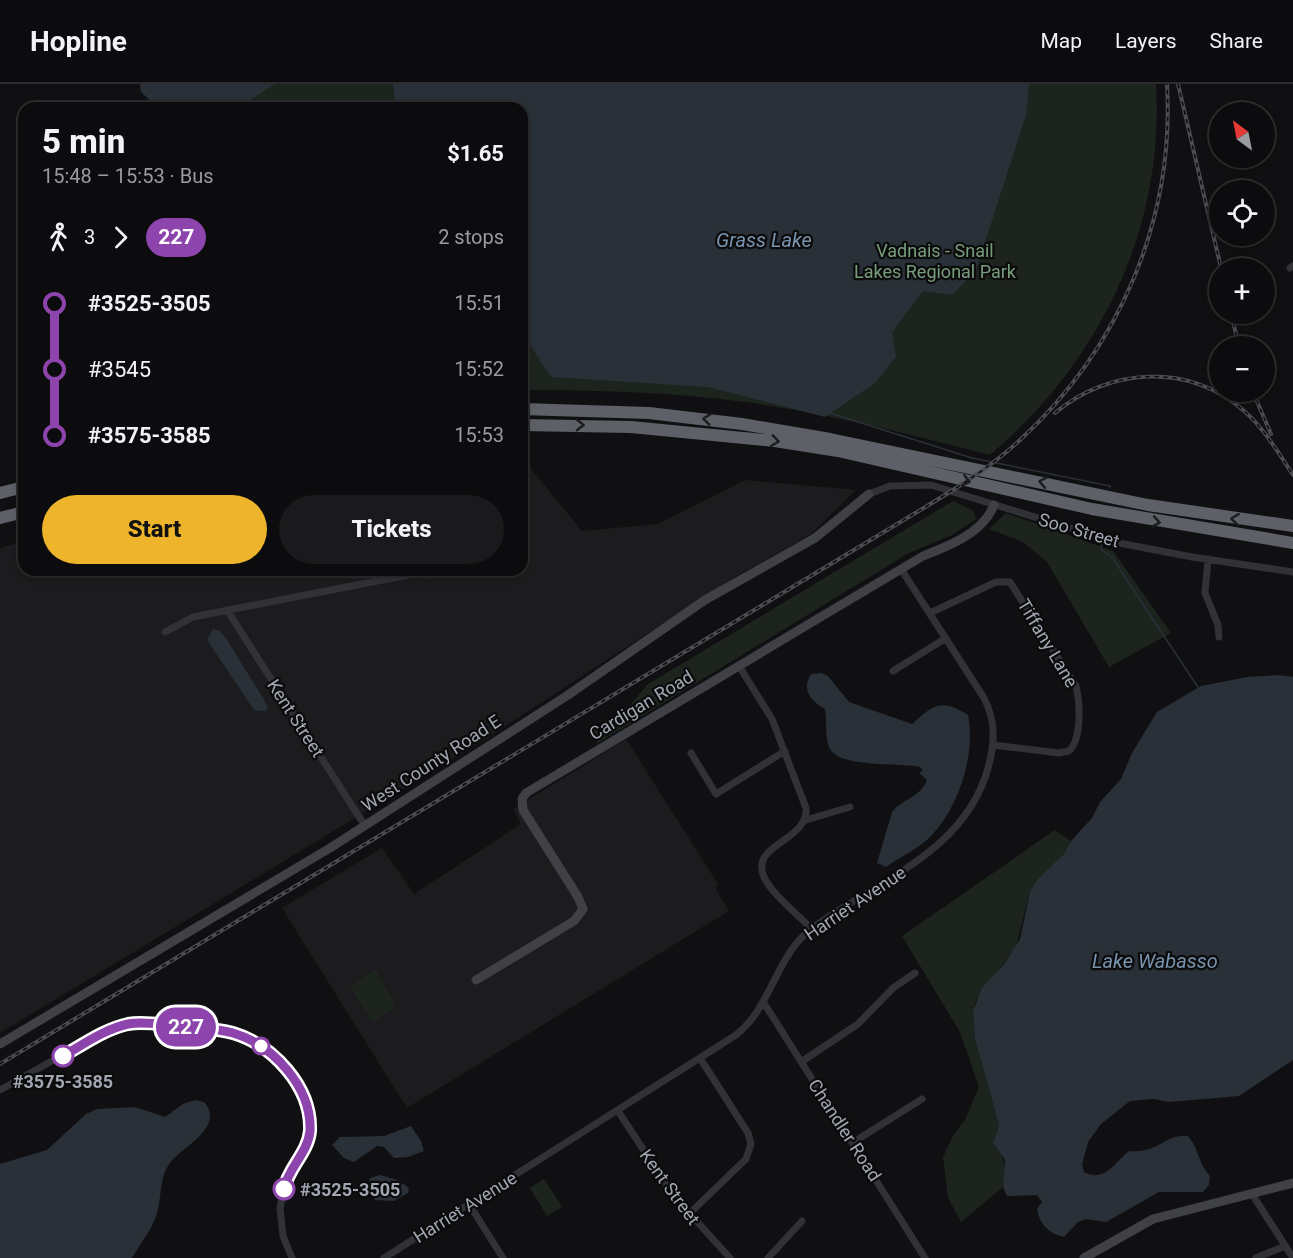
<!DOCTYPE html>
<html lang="en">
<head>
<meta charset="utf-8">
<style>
  body { margin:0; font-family:Roboto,sans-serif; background:#1a1a1c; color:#f1f3f6; height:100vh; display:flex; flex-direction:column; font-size:22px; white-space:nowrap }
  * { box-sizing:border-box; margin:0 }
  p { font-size:20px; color:#9a9b9e }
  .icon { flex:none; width:33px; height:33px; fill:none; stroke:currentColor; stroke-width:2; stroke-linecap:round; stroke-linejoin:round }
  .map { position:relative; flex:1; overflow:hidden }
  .drawer { position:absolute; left:18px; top:18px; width:510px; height:474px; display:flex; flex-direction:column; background:#0c0c0e; border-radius:18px; box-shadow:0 3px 9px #0003,0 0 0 2px #2c2c2e }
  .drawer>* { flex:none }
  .badge { padding:0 12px; border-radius:20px; font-size:21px; line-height:39px }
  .needle { width:39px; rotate:328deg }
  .buttons { position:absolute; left:1209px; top:18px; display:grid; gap:12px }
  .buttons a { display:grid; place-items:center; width:66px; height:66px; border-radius:50%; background:#0c0c0e; box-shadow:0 3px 9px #0003,0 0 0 2px #2c2c2e; font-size:30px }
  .map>.badge { position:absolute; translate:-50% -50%; box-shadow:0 0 0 3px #fff }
  .legs { display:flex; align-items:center; gap:9px; height:66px; padding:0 24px; font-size:20px }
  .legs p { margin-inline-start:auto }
  .head { display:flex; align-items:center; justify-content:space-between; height:102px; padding:0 24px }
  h1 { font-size:33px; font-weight:800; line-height:45px }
  .cta { display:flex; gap:12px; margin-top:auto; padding:12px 24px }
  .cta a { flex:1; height:69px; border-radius:36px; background:#eeb42c; color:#111; font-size:24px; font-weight:800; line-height:69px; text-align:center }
  .cta a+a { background:#1a1a1c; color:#f1f3f6 }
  ul { padding:0 24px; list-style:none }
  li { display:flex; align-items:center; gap:21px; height:66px; font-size:22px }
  li i { display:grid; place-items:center; width:9px; height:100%; margin:0 8px; background:currentColor }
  li i::after { content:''; width:15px; height:15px; margin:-8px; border:4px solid; border-radius:50%; background:#0c0c0e }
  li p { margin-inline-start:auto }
  li:first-child i { background:linear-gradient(#0000 50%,currentColor 0) }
  li:last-child i { background:linear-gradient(currentColor 50%,#0000 0) }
  header { display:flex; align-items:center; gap:36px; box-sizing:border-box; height:84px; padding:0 30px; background:#0c0c0e; border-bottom:2px solid #2c2c2e }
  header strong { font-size:28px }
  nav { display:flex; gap:33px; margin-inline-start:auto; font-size:21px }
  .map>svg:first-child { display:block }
  .built { fill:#1c1c1e }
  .green { fill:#1d241e }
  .water { fill:#293037 }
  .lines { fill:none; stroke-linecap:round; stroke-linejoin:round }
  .stream { stroke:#293037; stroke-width:1.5 }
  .street { stroke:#313236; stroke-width:7 }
  .secondary { stroke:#3f4146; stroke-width:9 }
  .highway { stroke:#5d6067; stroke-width:12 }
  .rail-casing { stroke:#4a4c51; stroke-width:4 }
  .rail { stroke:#0b0b0c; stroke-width:1.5; stroke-dasharray:4.5; stroke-linecap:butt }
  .oneway { stroke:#1b1c1e }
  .line-1-casing { stroke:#fff; stroke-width:14 }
  .line-1 { stroke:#8e44ad; stroke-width:9 }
  .stop-1-dot { fill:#fff; stroke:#8e44ad; stroke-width:3 }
  .labels { text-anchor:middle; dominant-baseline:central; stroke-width:4.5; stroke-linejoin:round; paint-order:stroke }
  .park-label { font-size:18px; fill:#789d7c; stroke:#0b0b0c }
  .street-label { font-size:18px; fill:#a2a6b2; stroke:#0b0b0c }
  .stop-label { font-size:18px; font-weight:bold; fill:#a2a6b2; stroke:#0b0b0c }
  .water-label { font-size:20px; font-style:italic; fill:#7893ad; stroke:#0b0b0c }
</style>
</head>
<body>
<header>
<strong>Hopline</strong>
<nav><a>Map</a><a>Layers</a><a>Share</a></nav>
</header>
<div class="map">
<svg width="1293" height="1174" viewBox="0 0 1293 1174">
  <rect width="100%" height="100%" fill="#101012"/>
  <path class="built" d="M522 374 582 447 658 440 745 396 856 406 811 450 733 494 487 654 0 949V464L24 457V486H522Z
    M626 655 718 800 716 806 729 827 407 1024 282 824 382 764 414 810 521 740 513 725Z"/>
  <path class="green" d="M239 0H1156C1165 144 1099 279 990 371 909 350 828 329 745 318 671 308 597 306 522 306V24H201Z
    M953 417 974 427 976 435 952 451 907 470 598 659 589 649 630 621 648 600Z
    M1006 429 1113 467 1171 549 1109 583 1047 478 1023 458 989 445Z
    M1055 746 1071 757 1064 770 1030 808 1016 862 976 917 973 927 975 955 999 1041 993 1059C1006 1077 1006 1081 1003 1103L961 1138 948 1114 943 1073 954 1050 965 1036 979 1003 960 948 902 852Z
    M376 886 395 920 392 926 375 937 371 936 350 902Z
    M544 1095 562 1123 547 1132 530 1104Z"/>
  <path class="water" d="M140 0H275L238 24H169L153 19 141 8Z
    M393 0H1029L1026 31 976 186 952 211 923 207 892 248 896 273 875 299 825 333 708 303 551 293 522 249V24H396Z
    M213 545 220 547 227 556 263 614 268 624 266 627 254 626 207 556Z
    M821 589 828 592 849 618 912 640C934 621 940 614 968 631 976 670 959 722 932 751 920 764 900 773 886 783L877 779 892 728C903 714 920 714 927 696L919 689 923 686 920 683C900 678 838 685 829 663 825 653 827 637 825 625 811 618 801 605 811 590Z
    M1279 591 1293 593V976L1239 1012 1169 1018 1154 1015 1130 1017 1101 1040 1088 1058 1082 1081 1084 1088C1105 1099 1114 1079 1129 1067 1160 1070 1163 1050 1188 1052 1199 1064 1198 1080 1210 1092L1209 1101 1203 1108H1159L1106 1138 1086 1135 1078 1138 1064 1153C1048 1149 1040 1141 1037 1125L1042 1118 1037 1111 1007 1112 1003 1103 1005 1076 993 1059 999 1041 975 955 973 927 982 904 1004 880 1020 855 1030 808 1036 797 1064 770 1071 757 1092 734 1100 718 1121 695 1132 669 1157 628 1201 602 1247 593Z
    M195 1016 204 1018C226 1043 182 1063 170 1079 159 1093 162 1113 157 1129 153 1144 140 1160 132 1174H0V1080L47 1066 86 1030 97 1025 135 1023 165 1033 183 1020Z
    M411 1042 421 1057 424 1067 408 1073 394 1074 384 1063 377 1062 354 1078 344 1074 332 1061 340 1053 384 1052Z
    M380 1091 398 1096 409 1104 408 1109 394 1117 375 1116 368 1105 370 1094Z"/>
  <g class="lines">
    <path class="stream" d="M830 329 972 374 1110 402V404
      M1102 458 1101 465 1112 473 1199 605"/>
    <path class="street" d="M1290 184 1293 182
      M869 410 890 402 931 401 1119 459 1192 473 1293 488
      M1208 475 1205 509 1218 541 1219 553
      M227 526 365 742
      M930 529 996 498H1010L1076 602C1080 618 1082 655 1069 667L1059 669 993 661
      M165 548 193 533 418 489 429 491
      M739 582 772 635 806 724C809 757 749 760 764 793 771 809 798 831 812 845
      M893 587 946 554
      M691 669 716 710 785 667
      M806 736 850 723
      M764 919 925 1174
      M801 978 858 940 893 904 915 889
      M0 1006 102 949 131 940 219 946 256 959 281 979 298 1000 304 1015 309 1038 307 1059 285 1100 280 1124 283 1152 292 1174
      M618 1027 673 1111 730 1174
      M852 1059 922 1015
      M1252 1110 1293 1174
      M469 1120 503 1174
      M688 1131 746 1075 751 1060 748 1049 700 974
      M384 1174 736 951C769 925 774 881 804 851 817 839 833 830 849 820 905 785 969 754 988 684 995 659 996 637 984 614L901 485
      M768 1174 802 1137
      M1256 1174 1285 1162"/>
    <path class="secondary" d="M476 896 574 837 583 825 578 813 523 726 522 715 526 709 923 472C949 462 983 449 994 421
      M0 960 330 764 568 611 705 516 815 454 869 410
      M1084 1174 1153 1135 1293 1099"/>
    <path class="highway" d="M522 325 649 329 742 340 830 355 1148 421 1293 442
      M522 341 631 343 775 357 838 367 1092 425 1293 459
      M0 409 24 403
      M0 434 24 428"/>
    <defs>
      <path id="rail" d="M1178 0 1221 184
        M1231 230 1239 262
        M1253 308 1271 350
        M1055 329C1108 284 1188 278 1243 326 1264 344 1278 368 1293 391
        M0 980 927 422C960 402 992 382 1020 356 1119 265 1175 135 1167 0"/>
    </defs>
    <use href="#rail" class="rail-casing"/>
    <use href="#rail" class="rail"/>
  </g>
  <defs><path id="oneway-chevron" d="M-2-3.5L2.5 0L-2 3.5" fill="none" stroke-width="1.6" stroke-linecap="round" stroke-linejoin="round" transform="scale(1.5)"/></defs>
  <g class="oneway">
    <use href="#oneway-chevron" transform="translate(707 335) rotate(-173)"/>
    <use href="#oneway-chevron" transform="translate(580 341) rotate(1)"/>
    <use href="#oneway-chevron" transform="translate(775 357) rotate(8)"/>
    <use href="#oneway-chevron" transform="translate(966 397) rotate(14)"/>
    <use href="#oneway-chevron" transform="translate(1043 398) rotate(-169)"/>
    <use href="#oneway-chevron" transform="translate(1235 435) rotate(-173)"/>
    <use href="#oneway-chevron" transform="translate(1156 438) rotate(10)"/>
  </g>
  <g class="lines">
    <defs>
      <path id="line-1" d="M63 972C84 960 105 945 128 940 145 937 162 941 179 942 196 944 215 944 233 949 273 961 312 1003 310 1047 308 1069 288 1084 284 1105"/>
    </defs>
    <use href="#line-1" class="line-1-casing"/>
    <use href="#line-1" class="line-1"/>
  </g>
  <g class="stop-1-dot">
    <circle cx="261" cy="962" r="8"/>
    <circle cx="63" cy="972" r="10"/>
    <circle cx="284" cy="1105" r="10"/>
  </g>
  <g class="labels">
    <g class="park-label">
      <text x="935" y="166">Vadnais - Snail<tspan x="935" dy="21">Lakes Regional Park</tspan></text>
    </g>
    <g class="street-label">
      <text transform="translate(1079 446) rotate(16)">Soo Street</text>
      <text transform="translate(1048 559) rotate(59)">Tiffany Lane</text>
      <text transform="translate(641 621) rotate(-31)">Cardigan Road</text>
      <text transform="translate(296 634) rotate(57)">Kent Street</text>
      <text transform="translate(431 679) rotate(-33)">West County Road E</text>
      <text transform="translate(855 819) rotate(-34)">Harriet Avenue</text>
      <text transform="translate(845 1046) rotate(57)">Chandler Road</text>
      <text transform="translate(670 1103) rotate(54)">Kent Street</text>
      <text transform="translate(465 1123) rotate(-32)">Harriet Avenue</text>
    </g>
    <g class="stop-label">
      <text x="63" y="997">#3575-3585</text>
      <text x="300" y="1105" text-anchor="start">#3525-3505</text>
    </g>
    <g class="water-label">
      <text x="764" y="156">Grass Lake</text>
      <text x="1155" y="877">Lake Wabasso</text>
    </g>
  </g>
</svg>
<div class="buttons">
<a><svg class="needle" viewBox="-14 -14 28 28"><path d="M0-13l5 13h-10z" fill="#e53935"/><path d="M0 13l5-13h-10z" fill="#9a9b9e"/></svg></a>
<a><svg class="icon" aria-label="locate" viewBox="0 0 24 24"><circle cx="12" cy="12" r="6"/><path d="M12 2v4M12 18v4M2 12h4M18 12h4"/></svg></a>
<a>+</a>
<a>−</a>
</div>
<b class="badge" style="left:186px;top:943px;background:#8e44ad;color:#fff">227</b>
<section class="drawer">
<div class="head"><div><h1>5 min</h1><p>15:48 – 15:53 · Bus</p></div><b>$1.65</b></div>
<div class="legs"><svg class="icon" aria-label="walk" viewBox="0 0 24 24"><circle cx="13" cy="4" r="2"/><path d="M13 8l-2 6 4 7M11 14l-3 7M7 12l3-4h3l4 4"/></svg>3<svg class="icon" aria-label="forward" viewBox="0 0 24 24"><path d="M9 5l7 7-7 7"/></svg><b class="badge" style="background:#8e44ad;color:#fff">227</b><p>2 stops</p></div>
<ul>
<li><i style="color:#8e44ad"></i><b>#3525-3505</b><p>15:51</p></li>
<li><i style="color:#8e44ad"></i><span>#3545</span><p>15:52</p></li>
<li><i style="color:#8e44ad"></i><b>#3575-3585</b><p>15:53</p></li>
</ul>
<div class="cta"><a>Start</a><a>Tickets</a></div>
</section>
</div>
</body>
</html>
